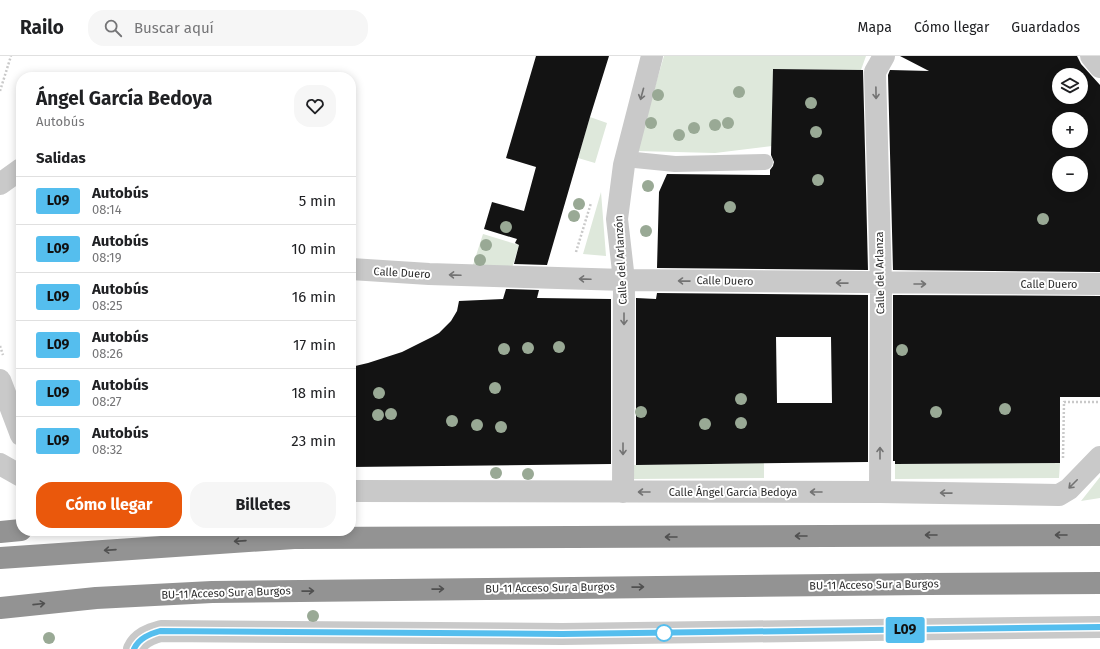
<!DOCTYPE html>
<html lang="es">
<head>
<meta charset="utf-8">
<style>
  body { margin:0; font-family:"Fira Sans",sans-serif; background:#f6f6f6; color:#202124; height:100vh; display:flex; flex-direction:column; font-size:15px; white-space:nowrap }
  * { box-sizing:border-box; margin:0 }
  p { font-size:13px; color:#757577 }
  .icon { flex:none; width:22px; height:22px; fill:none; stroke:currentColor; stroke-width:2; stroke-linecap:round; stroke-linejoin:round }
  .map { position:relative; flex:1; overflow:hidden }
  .panel { position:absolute; left:16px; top:16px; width:340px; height:464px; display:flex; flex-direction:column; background:#fff; border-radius:16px; box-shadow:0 2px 10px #0003 }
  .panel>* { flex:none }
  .badge { padding:0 8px; border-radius:3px; font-size:14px; line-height:26px }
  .buttons { position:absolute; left:1052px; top:12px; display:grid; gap:8px }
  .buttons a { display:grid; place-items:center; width:36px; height:36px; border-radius:50%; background:#fff; box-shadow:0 2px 10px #0003; font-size:20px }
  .map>.badge { position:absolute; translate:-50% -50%; box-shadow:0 0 0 2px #fff }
  h2 { padding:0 20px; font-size:15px; line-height:36px }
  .round { display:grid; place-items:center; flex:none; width:42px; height:42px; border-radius:16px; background:#f6f6f6 }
  .headline { display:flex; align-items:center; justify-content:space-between; height:68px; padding:0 20px }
  h1 { font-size:19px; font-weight:700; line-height:30px }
  .button { display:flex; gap:8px; margin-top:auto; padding:8px 20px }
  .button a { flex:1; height:46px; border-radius:16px; background:#ea580c; color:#fff; font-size:16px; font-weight:700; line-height:46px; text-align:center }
  .button a+a { background:#f6f6f6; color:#202124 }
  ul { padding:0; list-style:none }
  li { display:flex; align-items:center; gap:12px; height:48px; padding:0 20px; border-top:1px solid #e0e0e0 }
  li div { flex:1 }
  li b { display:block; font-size:15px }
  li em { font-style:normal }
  li .badge { min-width:44px; font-weight:700; text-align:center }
  header { display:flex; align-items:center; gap:24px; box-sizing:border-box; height:56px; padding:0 20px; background:#fff; border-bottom:1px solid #e0e0e0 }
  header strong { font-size:19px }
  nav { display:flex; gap:22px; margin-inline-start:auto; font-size:14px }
  .search { width:280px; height:36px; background:#f6f6f6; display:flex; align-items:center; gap:10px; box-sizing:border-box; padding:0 14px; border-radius:16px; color:#757577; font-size:15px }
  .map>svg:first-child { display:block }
  .green { fill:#dee8db }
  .building { fill:#131313; fill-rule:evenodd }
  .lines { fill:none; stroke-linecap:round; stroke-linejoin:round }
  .path { stroke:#c9c9c9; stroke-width:2.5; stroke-dasharray:2 2; stroke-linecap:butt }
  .service { stroke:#c9c9c9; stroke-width:16 }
  .minor { stroke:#c9c9c9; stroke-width:22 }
  .motorway { stroke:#939393; stroke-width:22 }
  .tree { fill:#99a995 }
  .oneway { stroke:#737373 }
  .oneway2 { stroke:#505050 }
  .line-casing { stroke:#fff; stroke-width:9 }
  .line { stroke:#55beee; stroke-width:6 }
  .stop-dot { fill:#fff; stroke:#55beee; stroke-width:2 }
  .labels { text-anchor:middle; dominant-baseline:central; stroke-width:4; stroke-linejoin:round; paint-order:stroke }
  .street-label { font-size:11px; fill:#2c2c2c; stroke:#fff }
</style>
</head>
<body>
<header>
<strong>Railo</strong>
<div class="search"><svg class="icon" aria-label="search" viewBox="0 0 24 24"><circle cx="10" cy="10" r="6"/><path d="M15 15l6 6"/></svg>Buscar aquí</div>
<nav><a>Mapa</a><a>Cómo llegar</a><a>Guardados</a></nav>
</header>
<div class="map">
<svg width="1100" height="593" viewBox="0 0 1100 593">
  <rect width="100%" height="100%" fill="#fff"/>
  <path class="green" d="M664 0H866L861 14 773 13 772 90 715 97 636 95Z
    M590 61 607 67 595 107 578 102Z
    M601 136 606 200 583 198Z
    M483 178 519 189 512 212H472Z
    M764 407V422L634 423 633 409Z
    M1060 407 1059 422 895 423V408Z
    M1100 421V442L1081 445Z"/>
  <path class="building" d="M536 0H609L590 61 547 209 514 208 519 189 515 187 517 183 484 173 492 146 524 155 536 111 506 102Z
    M900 0H1077L1081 8 1100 29V216L893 214 888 19 890 14 929 15ZM1059 19H1081V41H1059ZM1059 63H1081V85H1059ZM1059 107H1081V129H1059Z
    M773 13 863 14 868 214 657 212 659 136 667 118 770 119V114L773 110 774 106 771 99Z
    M506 233 539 234 537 242 611 243V408L351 411V311L368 307 402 296 432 281 439 277 451 265 457 255 459 245 503 243Z
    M657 237 868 239V406L636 409V242L656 243ZM776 281H831L832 347H777Z
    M893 239 1100 240V341H1060V407L895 408V405H893Z"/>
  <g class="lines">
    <path class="path" d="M0 35 11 0
      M576 196 591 147
      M0 290 3 299
      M1063 402 1064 346H1100"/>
    <path class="service" d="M625 103 675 108 765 106"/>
    <path class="minor" d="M1091 0 1100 11
      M0 128 21 113
      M351 213 429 218 624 224 1100 228
      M0 324 21 379
      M0 408 21 420
      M351 435 880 436 1059 439 1069 433 1100 401
      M623 436 624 224 617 163 624 109 652 0
      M880 436 881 227 875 16 884 0
      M134 593C139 582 150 578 161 575L562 578 1100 571"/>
    <path class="motorway" d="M0 476 21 474
      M0 502 294 482 1100 479
      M0 552 96 542 212 536 927 528 1100 527"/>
  </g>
  <g class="tree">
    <circle cx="739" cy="36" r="6"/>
    <circle cx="658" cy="39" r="6"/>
    <circle cx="811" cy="47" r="6"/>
    <circle cx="651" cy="67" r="6"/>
    <circle cx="728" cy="67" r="6"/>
    <circle cx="715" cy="69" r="6"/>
    <circle cx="694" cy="72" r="6"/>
    <circle cx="816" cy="76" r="6"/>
    <circle cx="679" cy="79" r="6"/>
    <circle cx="818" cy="124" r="6"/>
    <circle cx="648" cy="130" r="6"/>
    <circle cx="579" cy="148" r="6"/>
    <circle cx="730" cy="151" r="6"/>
    <circle cx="574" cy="160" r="6"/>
    <circle cx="1043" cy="163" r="6"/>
    <circle cx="506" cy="171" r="6"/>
    <circle cx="646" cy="175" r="6"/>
    <circle cx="486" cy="189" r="6"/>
    <circle cx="480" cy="204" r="6"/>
    <circle cx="559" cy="291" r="6"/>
    <circle cx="528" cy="292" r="6"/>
    <circle cx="504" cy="293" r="6"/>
    <circle cx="902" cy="294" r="6"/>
    <circle cx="495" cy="332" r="6"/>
    <circle cx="379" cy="337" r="6"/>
    <circle cx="741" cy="343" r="6"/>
    <circle cx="1005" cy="353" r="6"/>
    <circle cx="641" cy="356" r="6"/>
    <circle cx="936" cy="356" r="6"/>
    <circle cx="391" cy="358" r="6"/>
    <circle cx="378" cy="359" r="6"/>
    <circle cx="452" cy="365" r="6"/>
    <circle cx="741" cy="367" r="6"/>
    <circle cx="705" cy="368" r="6"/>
    <circle cx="477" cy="369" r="6"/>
    <circle cx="501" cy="371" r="6"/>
    <circle cx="496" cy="417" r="6"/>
    <circle cx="528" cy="418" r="6"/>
    <circle cx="313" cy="560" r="6"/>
    <circle cx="49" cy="582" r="6"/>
  </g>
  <defs><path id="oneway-shaft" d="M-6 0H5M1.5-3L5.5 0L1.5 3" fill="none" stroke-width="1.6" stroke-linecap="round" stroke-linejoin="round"/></defs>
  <g class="oneway">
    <use href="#oneway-shaft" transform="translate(876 37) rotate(89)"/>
    <use href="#oneway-shaft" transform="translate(642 38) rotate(105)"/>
    <use href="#oneway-shaft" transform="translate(455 219) rotate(-178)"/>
    <use href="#oneway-shaft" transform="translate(585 223) rotate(-178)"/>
    <use href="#oneway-shaft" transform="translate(684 225) rotate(-179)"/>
    <use href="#oneway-shaft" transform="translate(842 227) rotate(-179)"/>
    <use href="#oneway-shaft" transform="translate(920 228)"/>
    <use href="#oneway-shaft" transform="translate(624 263) rotate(90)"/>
    <use href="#oneway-shaft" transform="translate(623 393) rotate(90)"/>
    <use href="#oneway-shaft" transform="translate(880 397) rotate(-90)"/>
    <use href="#oneway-shaft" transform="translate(1073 428) rotate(135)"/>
    <use href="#oneway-shaft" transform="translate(644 436) rotate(-180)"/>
    <use href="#oneway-shaft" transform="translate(816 436) rotate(-180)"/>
    <use href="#oneway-shaft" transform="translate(946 437) rotate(-179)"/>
  </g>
  <g class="oneway2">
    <use href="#oneway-shaft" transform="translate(931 479) rotate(180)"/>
    <use href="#oneway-shaft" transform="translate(1061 479) rotate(180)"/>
    <use href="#oneway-shaft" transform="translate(801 480) rotate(180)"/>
    <use href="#oneway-shaft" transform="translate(671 481) rotate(180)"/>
    <use href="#oneway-shaft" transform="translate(240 485) rotate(176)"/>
    <use href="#oneway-shaft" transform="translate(110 494) rotate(176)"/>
    <use href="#oneway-shaft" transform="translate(638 531) rotate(-1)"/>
    <use href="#oneway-shaft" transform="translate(438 533) rotate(-1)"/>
    <use href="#oneway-shaft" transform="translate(308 535) rotate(-1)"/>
    <use href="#oneway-shaft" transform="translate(39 548) rotate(-6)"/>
  </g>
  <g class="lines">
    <defs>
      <path id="line" d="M134 593C139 582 150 578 160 575L562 578 1100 571"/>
    </defs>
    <use href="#line" class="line-casing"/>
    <use href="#line" class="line"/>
  </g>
  <circle class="stop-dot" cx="664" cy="577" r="8"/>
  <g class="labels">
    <g class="street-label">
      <text transform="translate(621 204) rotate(-93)">Calle del Arlanzón</text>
      <text transform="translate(402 217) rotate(3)">Calle Duero</text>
      <text transform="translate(880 217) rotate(-91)">Calle del Arlanza</text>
      <text transform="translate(725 225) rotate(1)">Calle Duero</text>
      <text x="1049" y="228">Calle Duero</text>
      <text x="733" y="436">Calle Ángel García Bedoya</text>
      <text transform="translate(874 529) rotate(-1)">BU-11 Acceso Sur a Burgos</text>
      <text transform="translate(550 532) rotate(-1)">BU-11 Acceso Sur a Burgos</text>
      <text transform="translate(226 537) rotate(-2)">BU-11 Acceso Sur a Burgos</text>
    </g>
  </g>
</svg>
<div class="buttons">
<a><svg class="icon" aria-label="layers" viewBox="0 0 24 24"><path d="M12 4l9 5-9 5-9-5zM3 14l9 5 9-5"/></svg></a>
<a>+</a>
<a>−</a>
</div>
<b class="badge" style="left:905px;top:574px;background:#55beee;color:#111">L09</b>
<section class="panel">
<div class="headline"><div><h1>Ángel García Bedoya</h1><p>Autobús</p></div><a class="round"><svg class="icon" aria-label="heart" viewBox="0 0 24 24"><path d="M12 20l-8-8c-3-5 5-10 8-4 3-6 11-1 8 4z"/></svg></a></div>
<h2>Salidas</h2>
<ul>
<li><span class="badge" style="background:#55beee;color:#111">L09</span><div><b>Autobús</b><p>08:14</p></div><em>5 min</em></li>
<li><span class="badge" style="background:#55beee;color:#111">L09</span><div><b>Autobús</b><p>08:19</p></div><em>10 min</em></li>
<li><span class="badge" style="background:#55beee;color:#111">L09</span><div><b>Autobús</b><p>08:25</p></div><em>16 min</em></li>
<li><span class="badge" style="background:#55beee;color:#111">L09</span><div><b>Autobús</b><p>08:26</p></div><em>17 min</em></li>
<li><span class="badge" style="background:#55beee;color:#111">L09</span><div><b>Autobús</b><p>08:27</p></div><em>18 min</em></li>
<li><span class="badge" style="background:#55beee;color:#111">L09</span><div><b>Autobús</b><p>08:32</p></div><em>23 min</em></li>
</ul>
<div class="button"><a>Cómo llegar</a><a>Billetes</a></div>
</section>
</div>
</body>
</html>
